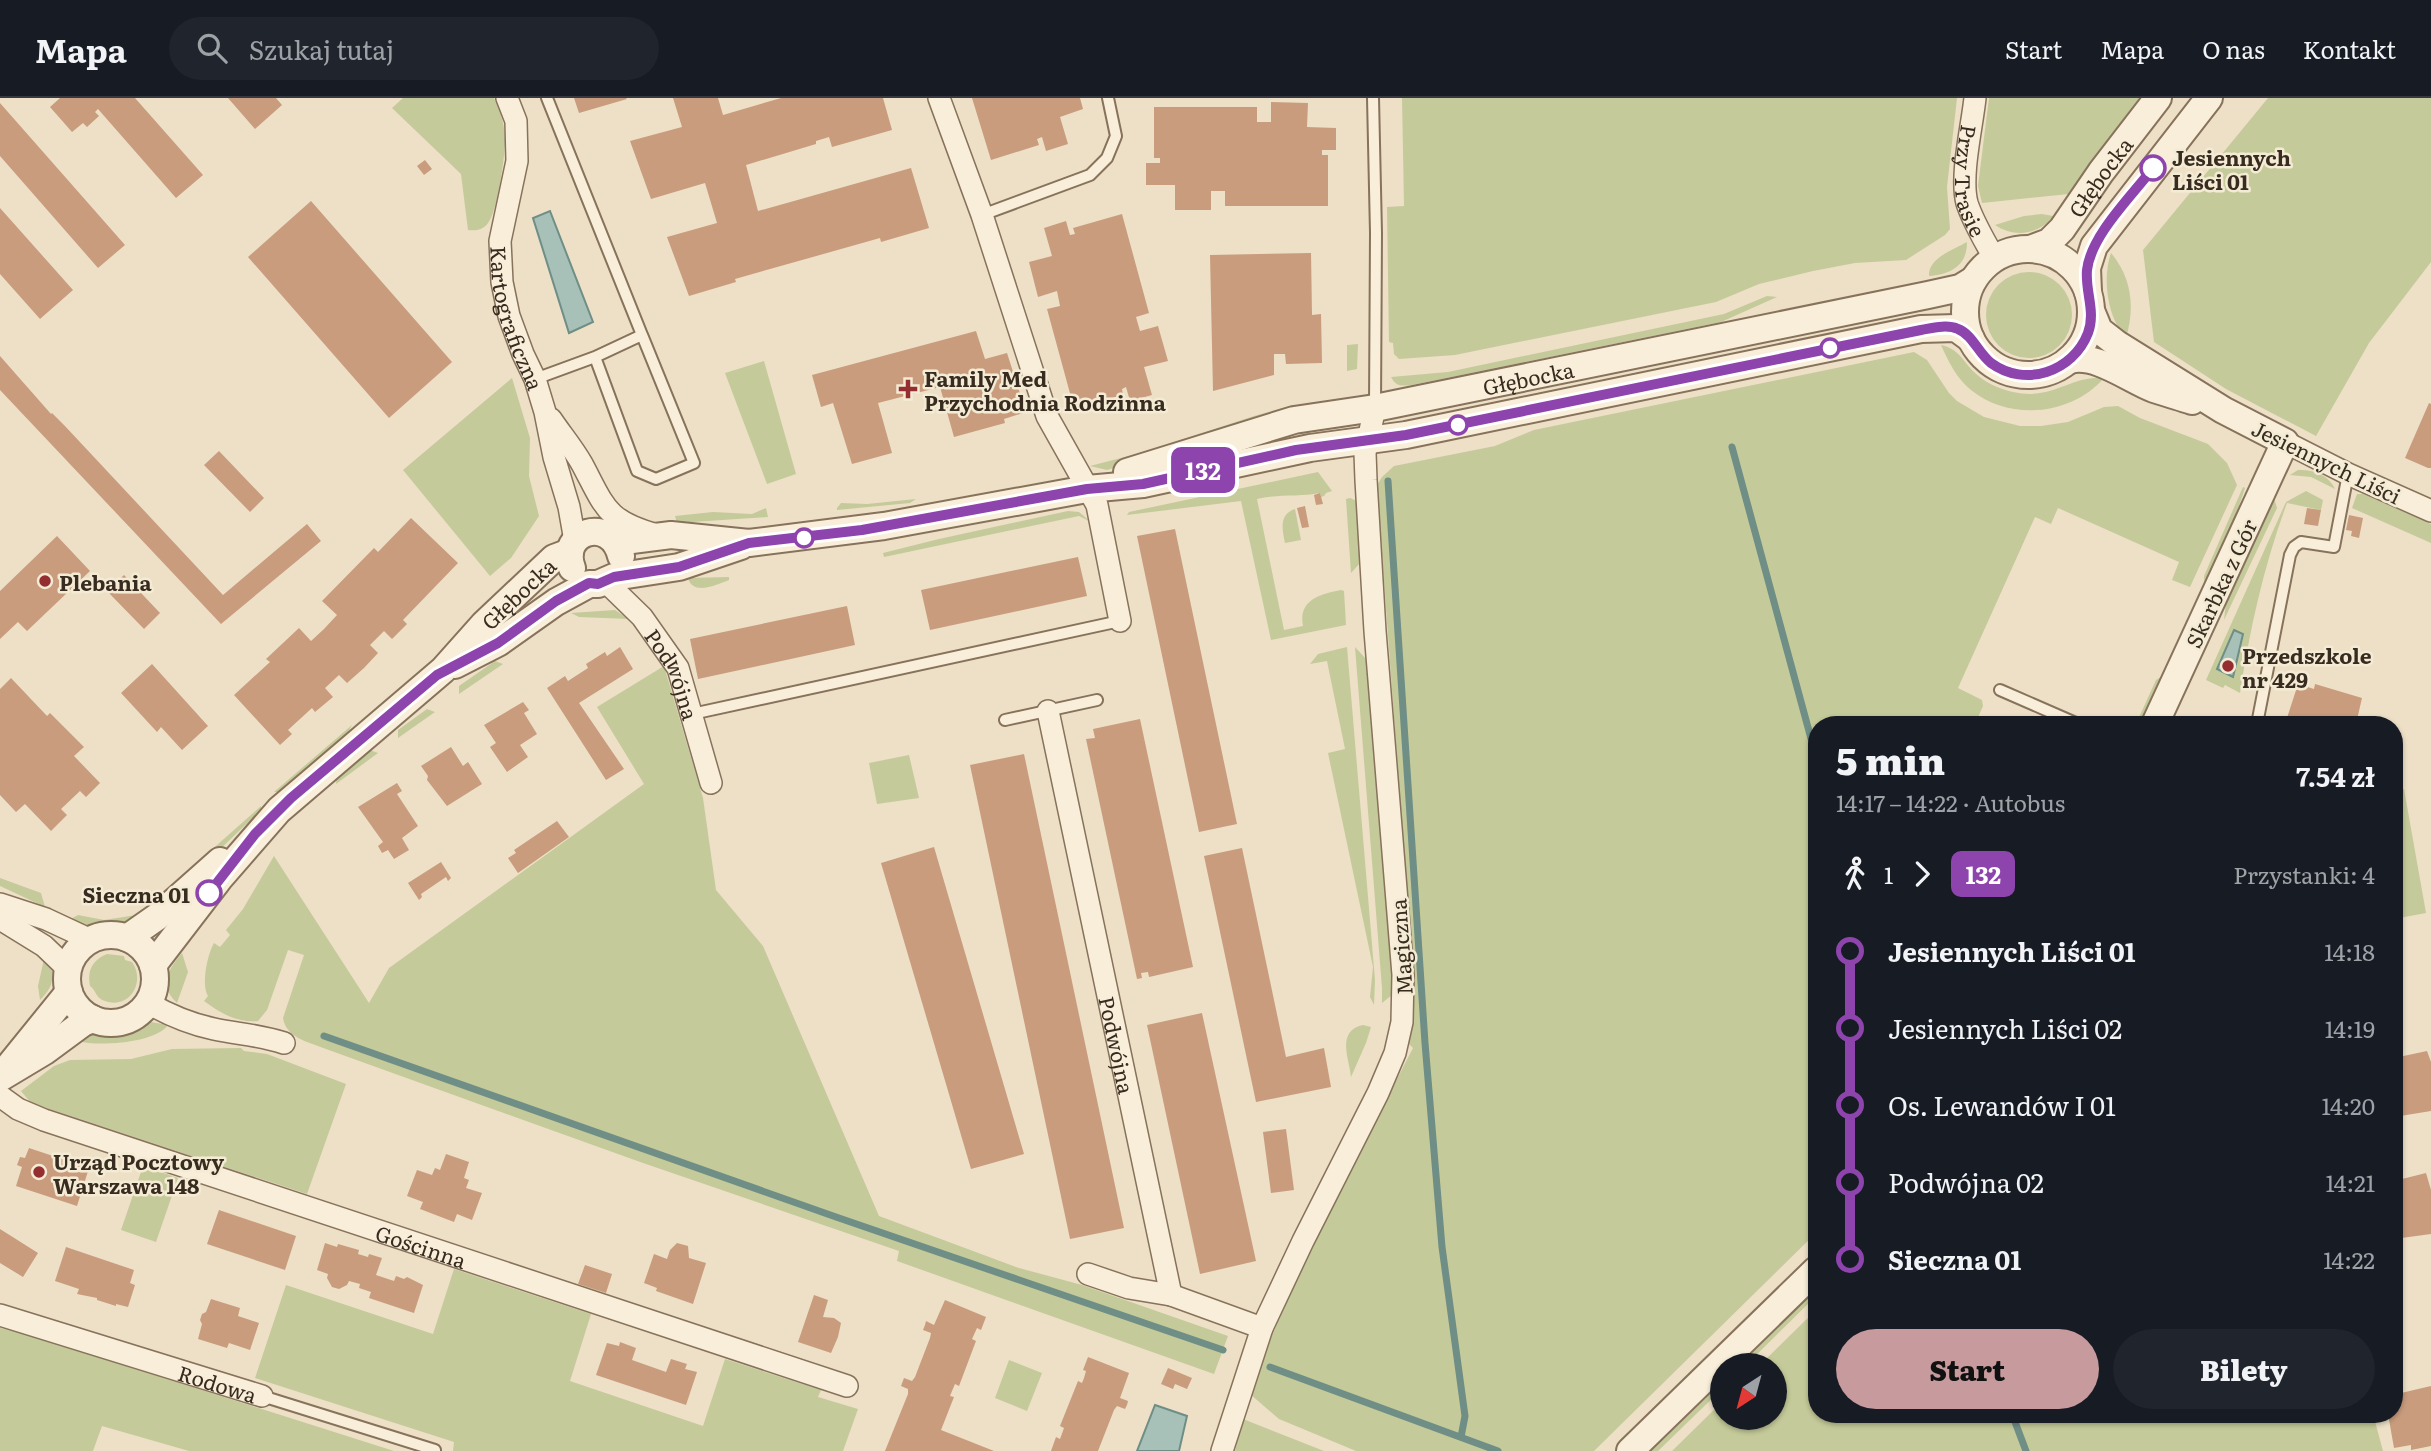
<!DOCTYPE html>
<html lang="pl">
<head>
<meta charset="utf-8">
<style>
  body { margin:0; font-family:Literata,serif; background:#20242c; color:#f1f3f6; height:100vh; display:flex; flex-direction:column; font-size:26px; white-space:nowrap }
  * { box-sizing:border-box; margin:0 }
  p { font-size:23px; color:#9ea1a6 }
  .icon { flex:none; width:38px; height:38px; fill:none; stroke:currentColor; stroke-width:2; stroke-linecap:round; stroke-linejoin:round }
  .map { position:relative; flex:1; overflow:hidden }
  .panel { position:absolute; left:1808px; top:618px; width:595px; height:707px; display:flex; flex-direction:column; background:#171b24; border-radius:28px; box-shadow:0 2px 5px #0004 }
  .panel>* { flex:none }
  .badge { padding:0 14px; border-radius:10px; font-size:24px; line-height:46px }
  .needle { width:46px; rotate:216deg }
  .controls { position:absolute; left:1710px; top:1255px; display:grid; gap:14px }
  .controls a { display:grid; place-items:center; width:77px; height:77px; border-radius:50%; background:#171b24; box-shadow:0 2px 5px #0004; font-size:35px }
  .map>.badge { position:absolute; translate:-50% -50%; box-shadow:0 0 0 4px #fff }
  .legs { display:flex; align-items:center; gap:10px; height:77px; padding:0 28px; font-size:23px }
  .legs p { margin-inline-start:auto }
  .overview { display:flex; align-items:center; justify-content:space-between; height:119px; padding:0 28px }
  h1 { font-size:38px; font-weight:800; line-height:52px }
  .cta { display:flex; gap:14px; margin-top:auto; padding:14px 28px }
  .cta a { flex:1; height:80px; border-radius:42px; background:#c79a9d; color:#111; font-size:28px; font-weight:800; line-height:80px; text-align:center }
  .cta a+a { background:#20242c; color:#f1f3f6 }
  ul { padding:0 28px; list-style:none }
  li { display:flex; align-items:center; gap:24px; height:77px; font-size:26px }
  li i { display:grid; place-items:center; width:10px; height:100%; margin:0 9px; background:currentColor }
  li i::after { content:''; width:18px; height:18px; margin:-9px; border:5px solid; border-radius:50%; background:#171b24 }
  li p { margin-inline-start:auto }
  li:first-child i { background:linear-gradient(#0000 50%,currentColor 0) }
  li:last-child i { background:linear-gradient(currentColor 50%,#0000 0) }
  header { display:flex; align-items:center; gap:42px; box-sizing:border-box; height:98px; padding:0 35px; background:#171b24; border-bottom:2px solid #363941 }
  header strong { font-size:33px }
  nav { display:flex; gap:38px; margin-inline-start:auto; font-size:24px }
  .search { width:490px; height:63px; background:#20242c; display:flex; align-items:center; gap:18px; box-sizing:border-box; padding:0 24px; border-radius:38px; color:#9ea1a6; font-size:26px }
  .map>svg:first-child { display:block }
  .green { fill:#c5ca9a }
  .water { fill:#a7c0b8; stroke:#6e8e86; stroke-width:2 }
  .lines { fill:none; stroke-linecap:round; stroke-linejoin:round }
  .stream { stroke:#6e8e86; stroke-width:7 }
  .building { fill:#c99c7d }
  .service-casing { stroke:#87725c; stroke-width:14 }
  .minor-casing { stroke:#87725c; stroke-width:24 }
  .tertiary-casing { stroke:#87725c; stroke-width:30 }
  .service { stroke:#f8eed9; stroke-width:10 }
  .minor { stroke:#f8eed9; stroke-width:21 }
  .tertiary { stroke:#f8eed9; stroke-width:26 }
  .line-1-casing { stroke:#fff; stroke-width:16 }
  .line-1 { stroke:#8e44ad; stroke-width:10 }
  .stop-1-dot { fill:#fff; stroke:#8e44ad; stroke-width:3.5 }
  .poi-dot { fill:#942e30; stroke:#f4ebd5; stroke-width:2.5 }
  .labels { text-anchor:middle; dominant-baseline:central; stroke-width:5; stroke-linejoin:round; paint-order:stroke }
  .stop-label { font-size:21px; font-weight:bold; fill:#382b1f; stroke:#f4ebd5; text-anchor:start }
  .street-label { font-size:21px; fill:#382b1f; stroke:#f4ebd5 }
  .poi-label { font-size:21px; font-weight:bold; fill:#382b1f; stroke:#f4ebd5; text-anchor:start }
</style>
</head>
<body>
<header>
<strong>Mapa</strong>
<div class="search"><svg class="icon" aria-label="search" viewBox="0 0 24 24"><circle cx="10" cy="10" r="6"/><path d="M15 15l6 6"/></svg>Szukaj tutaj</div>
<nav><a>Start</a><a>Mapa</a><a>O nas</a><a>Kontakt</a></nav>
</header>
<div class="map">
<svg width="2431" height="1353" viewBox="0 0 2431 1353">
  <rect width="100%" height="100%" fill="#ede0c6"/>
  <path class="green" d="M403 0H494C501 12 505 29 505 43 505 58 497 115 488 125 483 132 476 133 468 132L461 76 392 10Z
    M1402 0H1957L1947 89 1950 131 1945 137 1906 162 1855 165 1813 173 1759 186 1716 204 1455 257 1399 261 1394 256 1393 245 1389 244 1387 109 1404 108Z
    M1989 0H2139L2069 96 1982 105 1978 88Z
    M2268 0H2431V164L2369 245 2316 338 2226 291 2154 244 2143 152Z
    M2042 116 2053 118C2039 137 2014 140 1995 127L2024 118Z
    M1967 144C1967 168 1951 176 1929 178 1928 160 1953 152 1967 144Z
    M2111 155C2132 180 2135 209 2126 240 2107 220 2102 180 2111 155Z
    M1986 217a43 43 0 1 1 86 0a43 43 0 1 1-86 0Z
    M1767 198 1777 199 1721 224 1412 287C1402 288 1396 289 1391 279L1448 274 1724 216Z
    M1358 246 1357 271 1347 273V247Z
    M1941 247C1959 251 1962 262 1974 274 1984 284 1999 291 2013 294 2052 303 2071 277 2104 280 2072 317 2010 324 1971 292 1957 281 1948 263 1941 247Z
    M1914 254 1927 262 1949 295 1957 303 1984 319 2020 328H2041L2068 324 2104 309 2118 308 2140 320 2208 346 2227 365 2237 387 2190 489 2172 482 2179 464 2058 410 2051 426 2035 419 1958 590 1982 602 1983 608 1975 626H1816V1135L1594 1353H1356L1279 1321 1250 1296C1292 1175 1355 1063 1413 950L1407 944 1414 893 1377 387 1382 379 1394 368 1495 348 1534 332Z
    M764 263 796 376 767 386 725 275Z
    M512 280 530 340 529 378 539 418 511 460 490 478 403 372Z
    M1293 307 1295 313 1107 372 1090 368 1144 354 1254 318Z
    M2298 372C2313 371 2329 377 2335 391L2311 379 2290 377Z
    M1318 374 1332 393 1326 395 1324 398 1321 399 1320 395C1300 399 1278 396 1257 401L1284 532 1303 528C1298 502 1320 496 1341 492L1344 493 1346 527 1271 542 1241 403 1127 417 1129 414Z
    M2243 389 2245 390 2224 452 2205 493 2204 478Z
    M2306 393 2323 402 2321 412 2287 405C2264 467 2250 530 2240 595L2225 587 2223 590 2206 582 2286 404Z
    M2357 396H2363L2431 426V445L2352 410Z
    M1350 400 1357 403 1362 463 1351 475 1346 401Z
    M2274 400 2277 410 2224 522 2227 496Z
    M916 401 910 405 837 412V410L841 405 867 406Z
    M766 410 768 419 677 425 675 418 713 414 752 416Z
    M1295 411 1301 442 1285 445C1282 431 1279 416 1295 411Z
    M1068 413 1079 414 1091 424 1079 418 884 459 883 455 939 441Z
    M729 479V482C716 487 693 498 688 480Z
    M615 512 629 521 579 519 571 515Z
    M1347 549 1375 882 1374 907 1370 899 1373 869 1328 655 1345 651 1327 563 1310 566 1318 556Z
    M1355 549 1367 562 1392 876V897L1382 905V890Z
    M495 563 503 566 459 596V588Z
    M664 568 703 700 716 792 763 848 879 1118 1019 1170 1082 1187 1228 1238 1214 1276 897 1163 899 1153 643 1065 326 951C309 944 286 940 283 920L304 857 288 852 267 912 258 923C237 925 220 915 204 903L208 898C201 888 207 857 214 845L220 849 230 837 226 832 243 811 274 758 369 905 389 870 644 686 597 609Z
    M2167 575 2147 620 2144 619 2139 626H2136L2156 582Z
    M427 611 435 614 398 640V632Z
    M352 627 346 638 279 694H274Z
    M370 652 378 655 336 686 337 677Z
    M909 657 919 700 877 706 869 665Z
    M2404 691 2426 815 2394 821V694Z
    M261 708V712L215 756 208 755Z
    M0 780 41 795 45 809 0 788Z
    M143 816 128 826 90 828 69 822 78 817 104 822Z
    M182 855 188 874 177 905C158 887 168 872 182 855Z
    M107 856 124 858 125 862 132 864C146 883 130 912 105 903 95 900 97 893 90 888 87 873 92 862 107 856Z
    M44 861 51 867C55 883 51 891 40 902L38 888Z
    M151 924 168 927C156 945 97 949 78 943L95 932H124Z
    M1363 927 1371 929 1366 945 1351 979C1349 960 1336 933 1363 927Z
    M241 950 244 953 267 956 346 986 307 1096 31 1005 21 993 54 968 70 962 131 961 172 951Z
    M143 1068 178 1080 156 1144 121 1132Z
    M454 1171 591 1216 570 1283 703 1328 725 1261 821 1292 818 1299 858 1311 843 1353H453L454 1344 255 1280 286 1187 433 1236Z
    M1816 1187V1198L1746 1267H1735Z
    M1816 1212V1316H2373L2383 1353H1672L1722 1304V1320H1774V1267H1760Z
    M0 1230 25 1236 394 1353H189L102 1328 93 1353H0Z
    M1009 1262 1042 1275 1027 1313 995 1300Z
    M1722 1280V1291L1658 1353H1647Z
    M1243 1321 1324 1353H1235Z"/>
  <path class="water" d="M550 113 593 224 569 235 533 120Z
    M2234 532 2243 536 2233 579 2217 571Z
    M1155 1307 1187 1318 1179 1353H1137Z"/>
  <g class="lines">
    <path class="stream" d="M1732 349 1816 659
      M1388 383 1425 945 1442 1149 1465 1318 1461 1339
      M324 938 836 1119 1223 1252
      M1270 1269 1498 1353
      M2012 1316 2026 1353"/>
  </g>
  <path class="building" d="M60 0H135L203 77 176 100 98 11 95 14 99 18 87 29 83 25 72 34 50 9Z
    M228 0H276L282 7 255 31Z
    M574 0H626L627 1 579 15Z
    M673 0H718L723 17 781 0H883L892 32 832 49 829 39 816 43V46L746 67 758 113 911 70 929 130 881 144 880 140 735 181 736 184 689 198 667 139 717 125 705 85 651 101 630 43 682 29Z
    M972 0H1080L1083 11 1060 19 1068 46 1046 53 1042 39 1037 41 1039 47 991 62Z
    M1271 4 1308 5 1307 29 1336 30V52H1322V57H1328V108H1225V93H1211V112H1175V87H1146V65H1160V60H1154V9H1257V24H1271Z
    M0 5 125 147 98 170 0 58Z
    M425 62 432 71 424 77 417 68Z
    M311 103 452 264 389 320 248 159Z
    M0 110 73 192 40 221 0 176Z
    M1122 116 1149 215 1136 219 1140 233 1158 228 1168 263 1144 269 1152 297 1130 303 1126 289 1122 291 1123 297 1074 310 1047 211 1060 208 1057 193 1038 199 1029 164 1052 158 1044 130 1066 123 1070 137 1075 136 1073 130Z
    M1311 155 1312 217 1321 216 1322 265 1286 266 1285 256H1274V277L1213 293 1210 157Z
    M976 233 985 261 1007 255 1026 314 1004 321 1005 325 954 339 940 289 878 305 892 355 852 366 833 305 821 309 812 277Z
    M0 258 51 316 52 315 64 327 223 497 307 426 321 443 221 526 0 292Z
    M2429 305 2431 306V370H2428L2405 360Z
    M219 353 264 400 250 414 204 367Z
    M1320 395 1323 406 1316 407 1314 397Z
    M1305 408 1309 429 1302 430 1297 410Z
    M2307 410 2321 412 2318 428 2304 426Z
    M2349 417 2363 420 2359 440 2351 438 2352 433 2346 432Z
    M411 420 458 465 403 522 407 526 392 541 384 533 370 547 378 555 364 570 347 585 339 577 325 590 333 599 315 614 312 610 288 632 292 636 280 647 234 597 270 564 266 561 299 530 311 543 324 531 337 517 322 503 374 450 378 454Z
    M1175 431 1237 726 1199 734 1137 438Z
    M57 438 90 473 27 533 18 524 0 541V493Z
    M1078 459 1087 498 930 532 921 492Z
    M124 477 160 515 144 531 107 493Z
    M847 508 855 547 698 581 690 541Z
    M620 549 633 571 579 605 624 671 606 682 547 590 565 578 568 583 588 570 586 566 605 554 607 558Z
    M152 566 208 628 182 652 161 629 157 634 121 595Z
    M11 580 47 618 50 615 84 649 74 658 100 685 86 699 80 693 61 711 67 717 51 733 25 706 16 714 0 697V591Z
    M2298 586 2314 591 2315 586 2362 600 2356 626H2285Z
    M523 604 529 612 524 615 537 636 520 647 528 659 507 674 490 649 496 645 484 627Z
    M1140 621 1193 869 1149 879 1148 874 1141 875 1142 880 1137 881 1086 641 1095 640 1093 631Z
    M451 649 463 668 468 664 482 686 447 708 427 682 428 678 421 668Z
    M1024 656 1124 1130 1070 1141 970 667Z
    M397 685 402 693 397 696 418 728 402 740 409 752 394 761 388 752 382 755 378 748 383 744 358 709Z
    M557 723 569 739 518 775 508 760 516 755 514 752Z
    M934 749 1024 1056 971 1071 881 765Z
    M1242 750 1286 959 1324 950 1331 989 1256 1004 1204 758Z
    M441 764 451 780 448 783 446 779 421 796 422 799 419 802 408 785Z
    M1202 915 1256 1163 1200 1176 1147 927Z
    M2427 953 2431 964V1013L2394 1019V960Z
    M1286 1031 1294 1092 1271 1095 1263 1034Z
    M29 1050 89 1070 77 1108 16 1088 22 1069 17 1067 20 1059 25 1060Z
    M446 1056 469 1064 464 1080 469 1082 466 1090 482 1095 472 1122 457 1116 454 1124 420 1111 423 1104 407 1098 417 1072 432 1077 435 1070 440 1072Z
    M2426 1075 2431 1092V1136L2394 1141V1083Z
    M219 1112 296 1138 285 1172 207 1146Z
    M0 1131 38 1155 23 1179 0 1165Z
    M325 1145 337 1149 338 1146 359 1152 358 1156 368 1159 369 1156 382 1160 376 1177 394 1183 396 1178 404 1181 407 1179 423 1187 414 1215 369 1200 371 1194 359 1190 360 1186 349 1183 347 1187 339 1191 332 1189 327 1180 328 1176 317 1172Z
    M677 1145 688 1148 689 1160 706 1165 693 1206 656 1193 657 1190 644 1185 654 1156 667 1161 670 1152Z
    M66 1149 134 1172 130 1185 135 1187 128 1209 116 1206V1208L97 1202V1200L77 1196 79 1191 55 1183Z
    M585 1167 612 1176 606 1195 578 1186Z
    M814 1197 828 1202 823 1219 834 1220 841 1225 838 1239 831 1255 798 1244Z
    M211 1201 240 1210 238 1218 259 1225 250 1252 229 1245 227 1250 198 1241 202 1226 200 1222 202 1216 206 1214Z
    M945 1202 986 1219 981 1232 977 1230 972 1241 976 1243 959 1288 955 1286 952 1293 950 1298 954 1299 941 1332 994 1353H885L908 1296V1291L901 1288 904 1280 912 1283 915 1279 930 1240 931 1235 923 1232 925 1227 926 1223 934 1227Z
    M620 1244 636 1250 632 1262 666 1274 671 1261 687 1266 685 1271 697 1274 686 1307 596 1277 607 1245 619 1248Z
    M1088 1259 1129 1275 1120 1300 1128 1303 1127 1307 1125 1311 1117 1308 1114 1312 1098 1353H1051L1056 1339 1060 1341 1064 1330 1060 1328 1078 1283 1082 1285 1084 1280 1086 1273 1083 1272Z
    M1168 1270 1192 1280 1187 1291 1175 1286 1173 1291 1161 1286Z
    M2431 1288V1348L2411 1352V1347L2394 1350 2388 1316H2394V1301L2402 1300 2401 1295Z"/>
  <g class="lines">
    <defs>
      <path id="service" d="M547 0 642 237
        M1373 0 1376 135 1375 309
        M982 117 1090 77 1107 60 1116 38 1108 0
        M535 281 595 259 637 373 656 381 694 365 642 237 595 259
        M2000 592 2078 626
        M692 616 1120 523
        M1005 622 1097 602
        M2257 626 2290 457 2294 449 2301 444 2334 449 2348 376
        M262 1298 435 1352"/>
      <g id="minor">
        <path id="s1" d="M507 0 516 23 517 63 500 143 502 184 509 218 523 256 535 281 545 314 554 359 569 409 575 443"/>
        <path d="M939 0 982 117 1047 318 1097 407 1120 523"/>
        <path id="s2" d="M1975 0C1972 29 1960 78 1967 105 1973 124 1985 143 1994 160"/>
        <path d="M551 321C561 336 573 350 582 366 605 409 606 423 657 437"/>
        <path d="M2285 344 2348 376 2431 413"/>
        <path id="s3" d="M606 484 642 519 678 570 711 685"/>
        <path id="s4" d="M1048 613 1171 1197"/>
        <path d="M0 806 46 821 91 842"/>
        <path d="M0 821 44 848 68 871"/>
        <path d="M148 905C169 917 190 926 214 931 238 936 260 937 284 945"/>
        <path id="s5" d="M0 998 18 1011 44 1022 847 1288"/>
        <path d="M1088 1176 1129 1190 1171 1197 1262 1230"/>
        <path id="s6" d="M0 1217 262 1298"/>
        <path d="M1222 1353 1262 1230 1303 1143 1378 995 1395 955 1402 924 1403 877 1375 533 1366 382 1365 355 1375 310"/>
      </g>
      <g id="tertiary">
        <path id="s7" d="M2033 150 2049 144 2062 131 2101 74 2158 0"/>
        <circle cx="2028" cy="214" r="63"/>
        <path d="M2088 194 2087 170 2094 148 2209 0"/>
        <path d="M2092 215 2099 232 2117 246 2223 312 2285 344 2155 626"/>
        <path d="M2070 262C2096 255 2130 282 2154 291 2167 295 2180 299 2192 303"/>
        <path id="s8" d="M1127 374 1294 322 1375 310 1928 197 1960 190 1973 182"/>
        <path d="M616 444 671 437 749 445 884 428 1087 391 1143 386 1310 350 1406 337 1921 231 1956 230 1971 241"/>
        <path d="M572 470C558 433 611 417 621 458"/>
        <path d="M455 567 498 545 556 504 589 486H598L614 479 679 469 741 448"/>
        <circle cx="111" cy="881" r="44"/>
        <path d="M127 840 157 819 220 763"/>
        <path id="s9" d="M153 867 219 781 279 712 443 572 484 526 554 460 570 454"/>
        <path d="M9 968 69 894"/>
        <path d="M0 980 45 953 83 925 93 921"/>
        <path d="M1630 1353 1816 1172"/>
      </g>
    </defs>
    <use href="#service" class="service-casing"/>
    <use href="#minor" class="minor-casing"/>
    <use href="#tertiary" class="tertiary-casing"/>
    <use href="#service" class="service"/>
    <use href="#minor" class="minor"/>
    <use href="#tertiary" class="tertiary"/>
  </g>
  <g class="lines">
    <defs>
      <path id="line-1" d="M209 795 255 736 291 700 437 577 498 545 556 503 589 485 598 486 614 479 679 469 749 445 862 432 1087 391 1143 386 1296 352 1406 337 1921 232C1932 230 1947 226 1958 231 1973 237 1978 255 1991 265 2025 290 2073 274 2088 235 2096 213 2085 194 2087 172 2091 137 2132 98 2153 70"/>
    </defs>
    <use href="#line-1" class="line-1-casing"/>
    <use href="#line-1" class="line-1"/>
  </g>
  <g class="stop-1-dot">
    <circle cx="2153" cy="70" r="12"/>
    <circle cx="1830" cy="250" r="9"/>
    <circle cx="1458" cy="327" r="9"/>
    <circle cx="804" cy="440" r="9"/>
    <circle cx="209" cy="795" r="12"/>
  </g>
  <g class="poi-dot">
    <path d="M904.5 280.5h7v7h7v7h-7v7h-7v-7h-7v-7h7z"/>
    <circle cx="45" cy="483" r="7"/>
    <circle cx="2228" cy="568" r="7"/>
    <circle cx="39" cy="1074" r="7"/>
  </g>
  <g class="labels">
    <g class="stop-label">
      <text x="2172" y="58">Jesiennych<tspan x="2172" dy="24">Liści 01</tspan></text>
      <text x="190" y="795" text-anchor="end">Sieczna 01</text>
    </g>
    <g class="street-label">
      <text stroke="none"><textPath href="#s7" startOffset="100">Głębocka</textPath></text>
      <text stroke="none"><textPath href="#s2" startOffset="84">Przy Trasie</textPath></text>
      <text stroke="none"><textPath href="#s1" startOffset="226">Kartograficzna</textPath></text>
      <text stroke="none"><textPath href="#s8" startOffset="413">Głębocka</textPath></text>
      <text transform="translate(2327 363) rotate(26)">Jesiennych Liści</text>
      <text transform="translate(2220 485) rotate(-65)">Skarbka z Gór</text>
      <text stroke="none"><textPath href="#s9" startOffset="523">Głębocka</textPath></text>
      <text stroke="none"><textPath href="#s3" startOffset="116">Podwójna</textPath></text>
      <text transform="translate(1400 849) rotate(-94)">Magiczna</text>
      <text stroke="none"><textPath href="#s4" startOffset="341">Podwójna</textPath></text>
      <text stroke="none"><textPath href="#s5" startOffset="448">Gościnna</textPath></text>
      <text stroke="none"><textPath href="#s6" startOffset="228">Rodowa</textPath></text>
    </g>
    <g class="poi-label">
      <text x="924" y="279">Family Med<tspan x="924" dy="24">Przychodnia Rodzinna</tspan></text>
      <text x="59" y="483">Plebania</text>
      <text x="2242" y="556">Przedszkole<tspan x="2242" dy="24">nr 429</tspan></text>
      <text x="53" y="1062">Urząd Pocztowy<tspan x="53" dy="24">Warszawa 148</tspan></text>
    </g>
  </g>
</svg>
<div class="controls">
<a><svg class="needle" viewBox="-14 -14 28 28"><path d="M0-13l5 13h-10z" fill="#e53935"/><path d="M0 13l5-13h-10z" fill="#9ea1a6"/></svg></a>
</div>
<b class="badge" style="left:1203px;top:372px;background:#8e44ad;color:#fff">132</b>
<section class="panel">
<div class="overview"><div><h1>5 min</h1><p>14:17 – 14:22 · Autobus</p></div><b>7.54 zł</b></div>
<div class="legs"><svg class="icon" aria-label="walk" viewBox="0 0 24 24"><circle cx="13" cy="4" r="2"/><path d="M13 8l-2 6 4 7M11 14l-3 7M7 12l3-4h3l4 4"/></svg>1<svg class="icon" aria-label="forward" viewBox="0 0 24 24"><path d="M9 5l7 7-7 7"/></svg><b class="badge" style="background:#8e44ad;color:#fff">132</b><p>Przystanki: 4</p></div>
<ul>
<li><i style="color:#8e44ad"></i><b>Jesiennych Liści 01</b><p>14:18</p></li>
<li><i style="color:#8e44ad"></i><span>Jesiennych Liści 02</span><p>14:19</p></li>
<li><i style="color:#8e44ad"></i><span>Os. Lewandów I 01</span><p>14:20</p></li>
<li><i style="color:#8e44ad"></i><span>Podwójna 02</span><p>14:21</p></li>
<li><i style="color:#8e44ad"></i><b>Sieczna 01</b><p>14:22</p></li>
</ul>
<div class="cta"><a>Start</a><a>Bilety</a></div>
</section>
</div>
</body>
</html>
